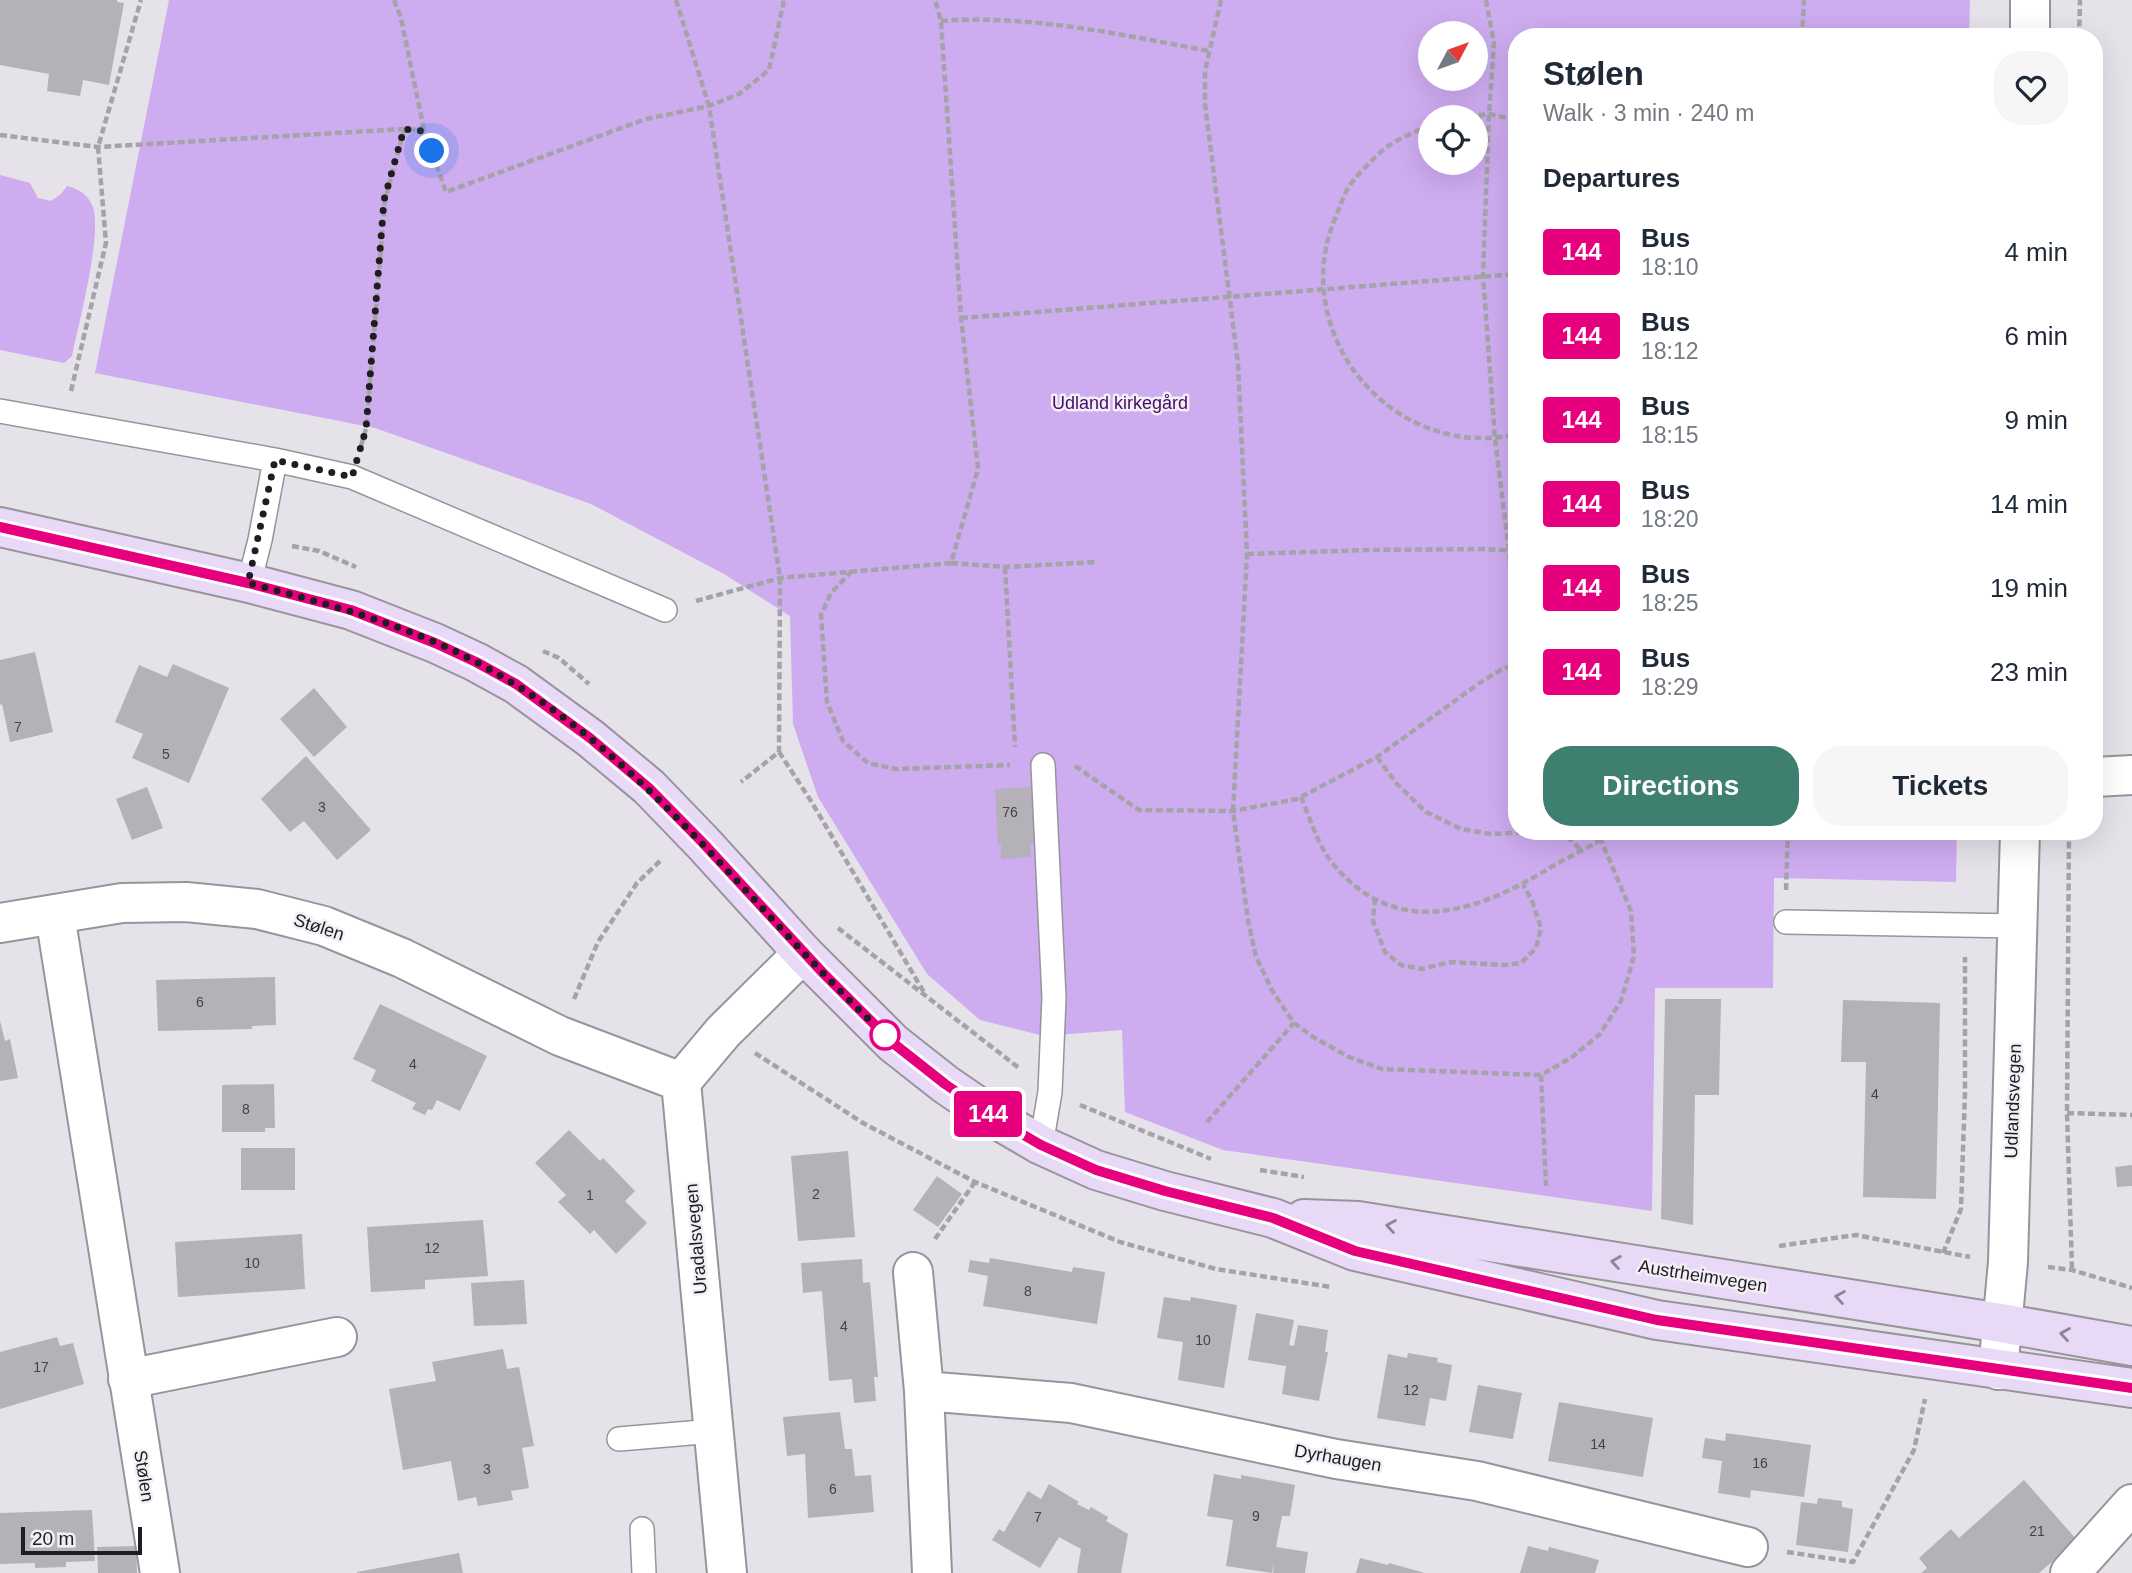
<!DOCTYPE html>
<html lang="en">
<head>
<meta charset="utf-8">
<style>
  body { margin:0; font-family:Helvetica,sans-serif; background:#f6f6f7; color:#1f2937; height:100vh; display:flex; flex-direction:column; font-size:26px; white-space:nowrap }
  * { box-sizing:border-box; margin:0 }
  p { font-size:23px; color:#747a83 }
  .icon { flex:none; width:38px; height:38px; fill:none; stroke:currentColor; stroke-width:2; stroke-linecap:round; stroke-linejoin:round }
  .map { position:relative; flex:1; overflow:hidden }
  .details { position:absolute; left:1508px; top:28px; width:595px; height:812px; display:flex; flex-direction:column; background:#fff; border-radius:28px; box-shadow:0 7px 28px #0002 }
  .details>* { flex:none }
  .badge { padding:0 14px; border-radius:5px; font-size:24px; line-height:46px }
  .needle { width:46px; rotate:49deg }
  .controls { position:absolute; left:1418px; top:21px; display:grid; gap:14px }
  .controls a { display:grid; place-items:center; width:70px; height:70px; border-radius:50%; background:#fff; box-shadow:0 7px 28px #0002; font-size:35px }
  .scale { position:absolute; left:21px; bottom:18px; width:121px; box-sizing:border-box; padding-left:7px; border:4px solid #1e1d20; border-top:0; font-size:19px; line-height:24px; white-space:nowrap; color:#1e1d20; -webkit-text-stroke:5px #f3eff7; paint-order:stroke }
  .you { position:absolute; width:35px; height:35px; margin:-18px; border:5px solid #fff; border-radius:50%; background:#1a73e8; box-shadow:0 0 0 10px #1a73e833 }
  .map>.badge { position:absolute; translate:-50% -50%; box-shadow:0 0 0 4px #fff }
  h2 { padding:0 35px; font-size:26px; line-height:63px }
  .round { display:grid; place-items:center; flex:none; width:74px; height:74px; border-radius:28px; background:#f6f6f7 }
  .overview { display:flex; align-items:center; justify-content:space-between; height:119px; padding:0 35px }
  h1 { font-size:33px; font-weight:600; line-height:52px }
  .primary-button { display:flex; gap:14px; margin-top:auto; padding:14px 35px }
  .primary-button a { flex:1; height:80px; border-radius:28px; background:#3e7f6f; color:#fff; font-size:28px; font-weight:600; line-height:80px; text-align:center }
  .primary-button a+a { background:#f6f6f7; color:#1f2937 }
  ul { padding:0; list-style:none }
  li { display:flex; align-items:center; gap:21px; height:84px; padding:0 35px }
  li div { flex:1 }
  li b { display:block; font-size:26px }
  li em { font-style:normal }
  li .badge { min-width:77px; font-weight:700; text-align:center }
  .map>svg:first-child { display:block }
  .green { fill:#ceacf0; fill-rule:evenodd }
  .building { fill:#b4b1b8 }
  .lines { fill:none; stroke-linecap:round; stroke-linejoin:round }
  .service-casing { stroke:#98949b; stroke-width:26 }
  .minor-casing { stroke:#98949b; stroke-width:42 }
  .tertiary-casing { stroke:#98949b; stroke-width:42 }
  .secondary-casing { stroke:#98949b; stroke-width:42 }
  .path { stroke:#a5a2a8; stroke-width:4.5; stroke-dasharray:7 3.5; stroke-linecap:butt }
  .service { stroke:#fff; stroke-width:23 }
  .minor { stroke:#fff; stroke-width:38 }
  .tertiary { stroke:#fff; stroke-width:38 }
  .secondary { stroke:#e8d9f6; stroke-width:38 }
  .oneway { stroke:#8d8496 }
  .line-casing { stroke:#fff; stroke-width:16 }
  .line { stroke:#e6007e; stroke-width:10 }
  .walk { stroke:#1e1d20; stroke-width:7; stroke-dasharray:0 12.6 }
  .stop-dot { fill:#fff; stroke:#e6007e; stroke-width:3.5 }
  .labels { text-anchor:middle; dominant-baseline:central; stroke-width:5; stroke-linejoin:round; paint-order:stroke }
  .number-label { font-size:14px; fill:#444246 }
  .park-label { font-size:18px; fill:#430c65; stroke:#f3eff7 }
  .street-label { font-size:18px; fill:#1e1d20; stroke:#f3eff7 }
</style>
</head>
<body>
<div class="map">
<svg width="2132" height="1573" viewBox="0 0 2132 1573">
  <rect width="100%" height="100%" fill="#e6e2ea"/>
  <path class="green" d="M169 0H1970L1969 37H1517V831H1957L1956 882 1774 878 1773 988H1655L1652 1211 1223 1150 1125 1112 1122 1030 1044 1036 980 1020 927 974 818 797 793 724 790 616 724 574 591 504 375 428 95 373ZM1430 33H1475V79H1430ZM1430 117H1475V163H1430Z
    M0 175 30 183 38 198 51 201 61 194 67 186C79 189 87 194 92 205 104 229 78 326 72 356L64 363 0 350Z"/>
  <path class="building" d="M0 0H117V2L124 3 109 85 83 80 80 96 47 91 49 74 0 65Z
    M35 652 53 732 10 742 2 704 0 705V660Z
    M173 664 229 688 189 783 132 758 143 734 115 722 139 665 167 677Z
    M314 688 347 727 314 757 280 719Z
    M306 756 371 830 337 860 304 821 290 832 261 799Z
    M147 787 163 828 132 840 116 799Z
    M1031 787 1035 843H1030L1031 857 1001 859V845H998L995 789Z
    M275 977 276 1025 252 1026V1029L158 1031 156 980Z
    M1665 999H1721L1719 1095H1695L1693 1225 1661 1219Z
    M1843 1000 1940 1003 1936 1199 1863 1197 1866 1062H1841Z
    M380 1004 487 1056 460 1111 437 1100 432 1110 428 1109 425 1115 412 1109 416 1103 371 1081 376 1070 353 1059Z
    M0 1021 5 1041 10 1039 18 1078 0 1081Z
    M274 1084 275 1128H265V1132H222V1085Z
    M569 1130 600 1161 603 1158 635 1191 625 1201 647 1223 616 1254 594 1230 590 1234 558 1202 566 1195 535 1163Z
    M241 1148H295V1190H241Z
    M848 1151 855 1237 798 1241 791 1156Z
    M2132 1165V1186L2117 1187 2115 1167Z
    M937 1176 962 1194 938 1227 913 1210Z
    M483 1220 488 1276 425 1280V1289L371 1292 367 1227Z
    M302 1234 305 1289 178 1297 175 1242Z
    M990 1258 1072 1272 1073 1267 1105 1272 1097 1324 983 1306 988 1276 968 1272 970 1260 989 1263Z
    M862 1259 863 1283 870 1282 878 1377H874L876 1401 854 1403 852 1379 829 1381 822 1291 803 1293 801 1263Z
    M524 1280 527 1324 474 1326 471 1283Z
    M1164 1297 1190 1301 1191 1297 1237 1305 1224 1388 1178 1380 1183 1342 1157 1338Z
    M1256 1313 1294 1320 1289 1345 1294 1346 1298 1325 1328 1330 1325 1352H1328L1319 1401 1282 1394 1286 1366 1248 1360Z
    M57 1337 60 1346 73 1343 84 1384 0 1409V1352Z
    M503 1349 507 1369 519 1367 534 1446 522 1448 529 1488 511 1491 513 1500 478 1506 476 1497 458 1501 451 1461 403 1470 389 1389 436 1381 432 1362Z
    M1408 1353 1438 1358 1437 1362 1452 1365 1446 1401 1430 1398 1425 1426 1377 1418 1388 1354 1407 1358Z
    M1478 1385 1522 1393 1513 1439 1469 1432Z
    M1559 1402 1653 1418 1643 1477 1548 1461Z
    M840 1412 845 1449H852L855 1476 871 1475 874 1512 808 1518 805 1454 787 1456 783 1417Z
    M1726 1433 1811 1445 1804 1497 1751 1490 1750 1498 1718 1493 1722 1461 1702 1458 1705 1438 1725 1441Z
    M1214 1474 1241 1479V1475L1295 1485 1290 1516H1282L1276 1547 1308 1552 1305 1573H1273L1274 1561 1272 1573 1226 1566 1233 1520 1207 1516Z
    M2024 1480 2077 1540 2039 1573H1921L1927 1568 1919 1558 1951 1529 1959 1538Z
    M1049 1484 1079 1502 1077 1504 1089 1510 1091 1507 1108 1517 1106 1521 1128 1534 1121 1573H1077L1081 1549 1059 1537 1040 1568 992 1540 999 1529 1004 1532 1028 1491 1041 1499Z
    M1818 1498 1842 1501V1507L1853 1509 1848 1552 1796 1545 1801 1502 1817 1504Z
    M92 1510 95 1561 66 1562V1567L35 1568V1563L0 1564V1513Z
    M136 1546 137 1573H98L97 1547Z
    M1528 1546 1548 1551 1549 1547 1599 1560 1595 1573H1520Z
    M459 1553 463 1573H357V1572Z
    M1360 1558 1388 1565 1389 1563 1425 1573H1356Z"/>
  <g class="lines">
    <defs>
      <path id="service" d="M0 411 275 460 352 477 665 610
        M249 583 260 540 275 460
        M1786 922 2018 926
        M1041 1145 1050 1092 1054 998 1043 765
        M619 1439 714 1431
        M642 1529 644 1573"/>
      <path id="minor" d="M2095 777 2132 775
        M55 915 160 1573
        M0 923 122 903 186 902 257 909 324 926 402 958 560 1036 681 1082
        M913 1272 924 1391 932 1573
        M128 1379 337 1337
        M924 1391 1071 1403 1336 1459 1477 1481 1748 1547
        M727 1573 681 1082 723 1032 803 953
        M2070 1573 2132 1504"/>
      <path id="tertiary" d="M2030 37V0
        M1998 1370 2008 1262 2020 831"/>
      <path id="secondary" d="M0 527 249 583 351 610 435 643 476 662 516 684 590 738 649 787 704 844 803 953 893 1043 945 1084 993 1117 1041 1145 1096 1170 1165 1191 1273 1218 1355 1251 1657 1320 2132 1388
        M1304 1219 1358 1221 2001 1323 2132 1346"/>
    </defs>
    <use href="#service" class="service-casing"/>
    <use href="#minor" class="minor-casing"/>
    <use href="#tertiary" class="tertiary-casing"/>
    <use href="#secondary" class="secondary-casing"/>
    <path class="path" d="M394 0 401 18 424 130
      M676 0 709 106 780 578 779 752 741 782
      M1221 0 1205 71V104L1238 364 1247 554 1233 811 1248 920 1256 957 1273 992 1294 1023 1313 1037 1349 1057 1382 1069 1541 1075 1571 1058 1600 1034 1621 1001 1634 956 1631 911 1601 840
      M1486 0 1494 43 1489 114 1483 275 1495 439 1509 551 1516 665
      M941 21C1027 14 1124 35 1209 51
      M1802 37 1804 0
      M2079 37 2080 0
      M1468 117 1489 114 1517 120
      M1430 125C1416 132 1399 138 1387 147 1376 155 1358 174 1350 185 1344 193 1341 205 1337 214 1284 331 1392 463 1517 434
      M0 135 98 147 404 129 424 130 446 192 646 119 709 106 739 94 769 70 784 0
      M961 318 1517 274
      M71 391 106 243 98 147 141 0
      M361 446 366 429 385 200 404 130
      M292 546 319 551 356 567
      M1247 554 1368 550 1485 549 1517 551
      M951 563 1005 567 1097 562
      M1005 567 1015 747
      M852 571 831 593 821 615 827 702 843 741 868 763 896 769 1010 765
      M696 601 780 578 951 563 978 469 961 318 941 21 935 0
      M543 651 559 658 589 684
      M779 752 811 801 925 994
      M1377 757 1397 784 1426 812 1461 829 1491 834 1549 831 1565 835 1580 849
      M1075 766 1139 810 1233 811 1297 799 1377 757 1481 682 1504 668 1517 665
      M1301 797C1310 818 1318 846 1333 864 1398 942 1480 911 1553 866 1573 854 1596 845 1613 831
      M2069 831 2067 1113 2072 1270
      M1786 890 1788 831
      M1375 898 1373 921 1385 952 1401 965 1422 969 1450 962 1503 965 1521 963 1536 948 1541 928 1532 901 1523 884
      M838 928 1019 1068
      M574 999 598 942 637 883 660 861
      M755 1053 863 1123 975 1182 1120 1242 1216 1269 1331 1287
      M1541 1075 1546 1186
      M1080 1105 1211 1159
      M2067 1113 2132 1115
      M1207 1122 1294 1023
      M1260 1170 1304 1177
      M935 1239 975 1182
      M1779 1246 1856 1235 1970 1257
      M1943 1253 1961 1209 1965 1092V957
      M2048 1267 2072 1270 2132 1288
      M1787 1552 1853 1562 1914 1450 1925 1399"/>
    <use href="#service" class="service"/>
    <use href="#minor" class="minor"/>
    <use href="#tertiary" class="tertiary"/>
    <use href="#secondary" class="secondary"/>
  </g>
  <defs><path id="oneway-chevron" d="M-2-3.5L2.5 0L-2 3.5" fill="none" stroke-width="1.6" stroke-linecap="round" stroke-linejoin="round" transform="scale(1.75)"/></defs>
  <g class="oneway">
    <use href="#oneway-chevron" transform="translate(1391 1226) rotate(-171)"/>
    <use href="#oneway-chevron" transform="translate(1616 1262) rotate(-171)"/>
    <use href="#oneway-chevron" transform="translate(1840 1297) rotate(-171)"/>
    <use href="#oneway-chevron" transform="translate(2065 1334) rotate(-170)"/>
  </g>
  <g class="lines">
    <defs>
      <path id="line" d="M0 527 248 583 351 610 435 643 476 662 516 684 590 738 649 788 704 844 823 973 893 1043 945 1084 993 1117 1041 1145 1096 1170 1165 1191 1273 1218 1355 1251 1657 1320 2132 1388"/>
    </defs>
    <use href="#line" class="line-casing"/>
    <use href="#line" class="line"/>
    <path class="walk" d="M432 151 424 131 404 129 384 200 366 429 352 477 275 460 248 583C327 604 406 624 478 663 613 735 701 844 804 953 833 984 863 1014 893 1043L885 1035"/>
  </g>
  <circle class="stop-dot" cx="885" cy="1035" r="14"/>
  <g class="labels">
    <g class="number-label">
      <text x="18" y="727">7</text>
      <text x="166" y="754">5</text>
      <text x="322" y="807">3</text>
      <text x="1010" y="812">76</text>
      <text x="200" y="1002">6</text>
      <text x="413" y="1064">4</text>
      <text x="1875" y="1094">4</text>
      <text x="246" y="1109">8</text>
      <text x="816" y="1194">2</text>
      <text x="590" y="1195">1</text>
      <text x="432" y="1248">12</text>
      <text x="252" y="1263">10</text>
      <text x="1028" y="1291">8</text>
      <text x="844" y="1326">4</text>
      <text x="1203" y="1340">10</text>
      <text x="41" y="1367">17</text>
      <text x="1411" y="1390">12</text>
      <text x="1598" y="1444">14</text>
      <text x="1760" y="1463">16</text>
      <text x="487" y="1469">3</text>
      <text x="833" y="1489">6</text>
      <text x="1256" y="1516">9</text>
      <text x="1038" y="1517">7</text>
      <text x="2037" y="1531">21</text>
    </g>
    <g class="park-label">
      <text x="1120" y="403">Udland kirkegård</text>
    </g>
    <g class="street-label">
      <text transform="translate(319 927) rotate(18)">Stølen</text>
      <text transform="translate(2013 1101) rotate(-88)">Udlandsvegen</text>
      <text transform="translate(696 1239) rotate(-95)">Uradalsvegen</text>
      <text transform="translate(1703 1276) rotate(9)">Austrheimvegen</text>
      <text transform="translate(1338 1458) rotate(10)">Dyrhaugen</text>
      <text transform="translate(144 1476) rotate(81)">Stølen</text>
    </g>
  </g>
</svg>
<div class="controls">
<a><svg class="needle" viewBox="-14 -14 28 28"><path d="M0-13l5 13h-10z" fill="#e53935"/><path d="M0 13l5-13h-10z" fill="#747a83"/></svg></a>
<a><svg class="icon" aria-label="locate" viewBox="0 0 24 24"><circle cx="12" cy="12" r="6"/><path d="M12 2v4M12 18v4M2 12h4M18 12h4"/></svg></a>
</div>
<div class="scale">20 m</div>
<div class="you" style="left:432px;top:151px"></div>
<b class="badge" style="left:988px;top:1114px;background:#e6007e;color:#fff">144</b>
<section class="details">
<div class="overview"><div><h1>Stølen</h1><p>Walk · 3 min · 240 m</p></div><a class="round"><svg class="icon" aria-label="heart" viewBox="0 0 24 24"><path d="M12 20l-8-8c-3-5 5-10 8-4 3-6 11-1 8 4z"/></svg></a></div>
<h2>Departures</h2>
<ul>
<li><span class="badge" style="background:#e6007e;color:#fff">144</span><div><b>Bus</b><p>18:10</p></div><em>4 min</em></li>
<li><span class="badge" style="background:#e6007e;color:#fff">144</span><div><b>Bus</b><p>18:12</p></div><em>6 min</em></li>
<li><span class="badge" style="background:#e6007e;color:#fff">144</span><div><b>Bus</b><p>18:15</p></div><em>9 min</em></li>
<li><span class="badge" style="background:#e6007e;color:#fff">144</span><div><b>Bus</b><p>18:20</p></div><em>14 min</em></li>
<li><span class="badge" style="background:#e6007e;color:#fff">144</span><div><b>Bus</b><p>18:25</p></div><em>19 min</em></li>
<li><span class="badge" style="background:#e6007e;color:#fff">144</span><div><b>Bus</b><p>18:29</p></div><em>23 min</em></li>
</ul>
<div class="primary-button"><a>Directions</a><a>Tickets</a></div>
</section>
</div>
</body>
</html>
